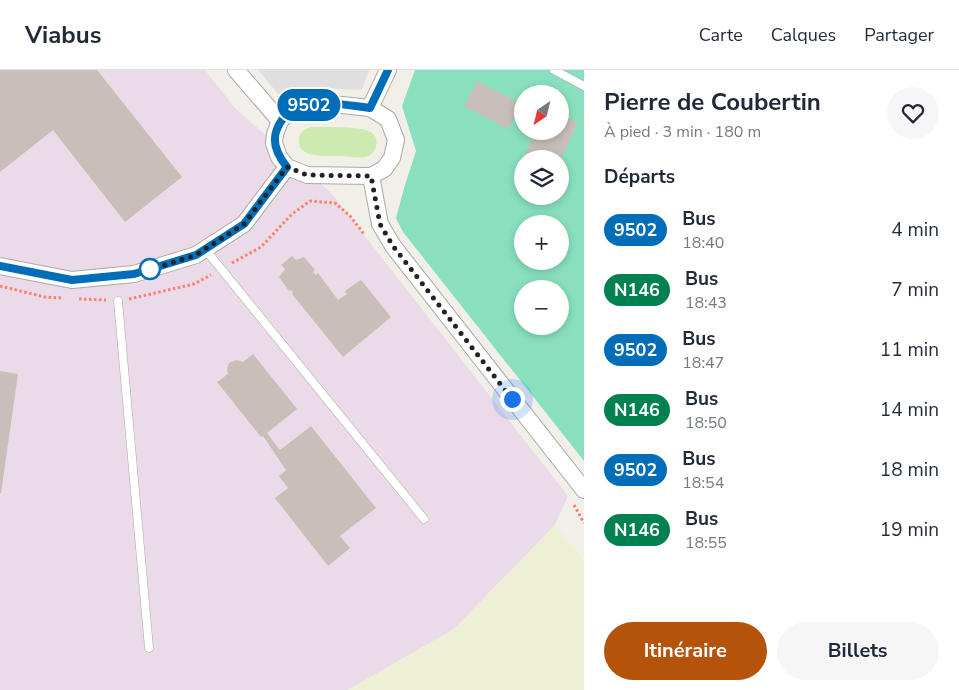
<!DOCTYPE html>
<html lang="fr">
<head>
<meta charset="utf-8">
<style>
  body { margin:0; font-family:"Nunito Sans",sans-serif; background:#f6f6f7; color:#1f2937; height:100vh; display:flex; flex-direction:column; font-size:19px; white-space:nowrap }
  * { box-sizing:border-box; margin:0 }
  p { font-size:16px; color:#747a83 }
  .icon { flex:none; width:28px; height:28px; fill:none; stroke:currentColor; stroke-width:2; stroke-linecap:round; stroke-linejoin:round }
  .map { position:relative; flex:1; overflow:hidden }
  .side { display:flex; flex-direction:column; background:#fff; width:375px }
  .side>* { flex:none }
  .badge { padding:0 10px; border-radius:16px; font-size:18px; line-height:32px }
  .needle { width:32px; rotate:215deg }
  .controls { position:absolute; left:514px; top:15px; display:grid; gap:10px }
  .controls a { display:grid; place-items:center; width:55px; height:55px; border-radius:50%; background:#fff; box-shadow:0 2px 8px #0003; font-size:25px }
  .you { position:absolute; width:25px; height:25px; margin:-12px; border:4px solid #fff; border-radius:50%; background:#1a73e8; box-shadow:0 0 0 8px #1a73e833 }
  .map>.badge { position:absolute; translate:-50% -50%; box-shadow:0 0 0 2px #fff }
  h2 { padding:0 20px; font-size:19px; line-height:45px }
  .round { display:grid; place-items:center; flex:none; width:52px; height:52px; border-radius:26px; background:#f6f6f7 }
  .headline { display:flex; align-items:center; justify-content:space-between; height:85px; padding:0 20px }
  h1 { font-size:24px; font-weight:700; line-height:38px }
  .action { display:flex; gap:10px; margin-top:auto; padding:10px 20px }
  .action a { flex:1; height:58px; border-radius:30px; background:#b45309; color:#fff; font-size:20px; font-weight:700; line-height:58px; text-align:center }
  .action a+a { background:#f6f6f7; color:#1f2937 }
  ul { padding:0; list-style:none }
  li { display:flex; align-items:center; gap:15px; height:60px; padding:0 20px }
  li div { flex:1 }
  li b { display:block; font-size:19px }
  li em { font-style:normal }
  li .badge { min-width:55px; font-weight:700; text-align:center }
  header { display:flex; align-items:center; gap:30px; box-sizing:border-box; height:70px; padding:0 25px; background:#fff; border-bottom:1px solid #e0e1e3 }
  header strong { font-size:24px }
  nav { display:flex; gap:28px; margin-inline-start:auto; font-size:18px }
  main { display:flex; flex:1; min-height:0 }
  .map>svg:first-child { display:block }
  .residential { fill:#e0dfdf }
  .industrial { fill:#ebdbe8 }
  .farmland { fill:#eef0d5 }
  .grass { fill:#cdebb0 }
  .pitch { fill:#88e0be; fill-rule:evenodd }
  .building { fill:#c7bfb8 }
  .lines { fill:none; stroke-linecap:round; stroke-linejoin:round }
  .lane-casing { stroke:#a9a9a9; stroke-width:9 }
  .street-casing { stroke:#a9a9a9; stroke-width:18 }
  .path { stroke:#fa8072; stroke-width:3; stroke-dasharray:2.5 2.5; stroke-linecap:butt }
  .lane { stroke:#fff; stroke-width:8 }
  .street { stroke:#fff; stroke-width:16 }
  .line-casing { stroke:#fff; stroke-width:11 }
  .line { stroke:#006db8; stroke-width:8 }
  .walk { stroke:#222; stroke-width:5; stroke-dasharray:0 9 }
  .stop-dot { fill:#fff; stroke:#006db8; stroke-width:2.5 }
</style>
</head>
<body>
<header>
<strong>Viabus</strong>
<nav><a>Carte</a><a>Calques</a><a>Partager</a></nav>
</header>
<main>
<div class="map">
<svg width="584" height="620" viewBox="0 0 584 620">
  <rect width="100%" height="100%" fill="#f2efe9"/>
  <path class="residential" d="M258 0H369L362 20 317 18 281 27Z"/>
  <path class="industrial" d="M0 0H205L235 38 333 125 568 426 555 455 454 559 348 620H0Z"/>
  <path class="farmland" d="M555 455 584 491V620H348L454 559Z"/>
  <path class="grass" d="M311 57C324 57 359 56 369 61 381 66 378 83 366 87 359 88 350 87 343 86 334 86 312 87 305 82 300 80 298 74 299 69 299 62 305 59 311 57Z"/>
  <path class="pitch" d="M415 0H584V391L403 162 396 148 405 115 416 81 402 36ZM522 24H560V61H522ZM522 89H560V126H522ZM522 154H560V191H522ZM522 219H560V256H522Z"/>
  <path class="building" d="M0 0H97L182 107 125 152 53 60 0 102Z
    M477 11 521 34 508 59 464 36Z
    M560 44 578 53 561 89H523L536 61H560Z
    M522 89V110L514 106Z
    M292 186 296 190 304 187 315 200 313 202 316 205 318 203 338 230 347 224 345 222 346 220 361 210 391 247 343 287 292 224 293 223 291 220 289 221 279 207 285 199 281 195Z
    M253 284 297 339 267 363 280 380 311 356 376 438 340 466 350 478 328 496 275 428 288 418 279 406 286 400 263 366 261 367 217 312 228 304 227 299 229 293 236 290 243 292Z
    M0 301 18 304 1 423H0Z"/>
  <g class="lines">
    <defs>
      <path id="lane" d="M554 0 584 16
        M205 179 424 449
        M118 231 149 578"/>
      <path id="street" d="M236 0 280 51
        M323 33 370 38 388 49 396 70 392 88 384 99 371 106 307 105 287 97 279 87 274 73 275 64 280 51 288 42 303 35Z
        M370 38 388 0
        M371 106 380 154 393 176 584 420
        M0 196 72 210 134 204 196 185 244 154 287 97"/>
    </defs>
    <use href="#lane" class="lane-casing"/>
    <use href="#street" class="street-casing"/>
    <path class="path" d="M232 193 261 177 292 144 310 131 335 133 350 146 364 164
      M0 216 45 227 61 228
      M79 229 106 230
      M129 229 194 214 211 205
      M574 435 584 453"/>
    <use href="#lane" class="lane"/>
    <use href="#street" class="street"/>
  </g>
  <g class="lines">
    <defs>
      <path id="line" d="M0 196 72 210 134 204 196 185 244 154 287 97C278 86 271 73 277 59 291 23 340 34 370 38L388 0"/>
    </defs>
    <use href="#line" class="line-casing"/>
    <use href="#line" class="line"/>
    <path class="walk" d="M150 199 149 200 196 185 244 154 287 97 307 105 371 106 380 154 393 176 512 329"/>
  </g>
  <circle class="stop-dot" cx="150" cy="199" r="10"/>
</svg>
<div class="controls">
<a><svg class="needle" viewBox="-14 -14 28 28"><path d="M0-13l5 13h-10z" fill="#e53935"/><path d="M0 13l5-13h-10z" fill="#747a83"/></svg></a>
<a><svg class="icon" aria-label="layers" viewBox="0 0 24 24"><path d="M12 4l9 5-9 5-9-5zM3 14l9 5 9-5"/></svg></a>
<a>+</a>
<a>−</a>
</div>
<div class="you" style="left:512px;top:329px"></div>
<b class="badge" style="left:309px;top:35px;background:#006db8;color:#fff">9502</b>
</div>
<section class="side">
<div class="headline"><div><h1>Pierre de Coubertin</h1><p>À pied · 3 min · 180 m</p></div><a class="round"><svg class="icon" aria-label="heart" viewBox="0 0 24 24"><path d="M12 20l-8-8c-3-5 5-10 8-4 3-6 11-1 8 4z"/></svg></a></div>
<h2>Départs</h2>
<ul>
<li><span class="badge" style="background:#006db8;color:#fff">9502</span><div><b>Bus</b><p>18:40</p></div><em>4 min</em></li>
<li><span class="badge" style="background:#00814f;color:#fff">N146</span><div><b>Bus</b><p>18:43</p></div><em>7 min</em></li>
<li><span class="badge" style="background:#006db8;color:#fff">9502</span><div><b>Bus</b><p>18:47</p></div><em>11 min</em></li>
<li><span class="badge" style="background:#00814f;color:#fff">N146</span><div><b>Bus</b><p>18:50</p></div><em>14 min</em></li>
<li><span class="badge" style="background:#006db8;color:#fff">9502</span><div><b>Bus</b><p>18:54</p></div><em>18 min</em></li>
<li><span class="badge" style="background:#00814f;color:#fff">N146</span><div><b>Bus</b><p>18:55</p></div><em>19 min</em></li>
</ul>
<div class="action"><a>Itinéraire</a><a>Billets</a></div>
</section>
</main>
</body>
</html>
